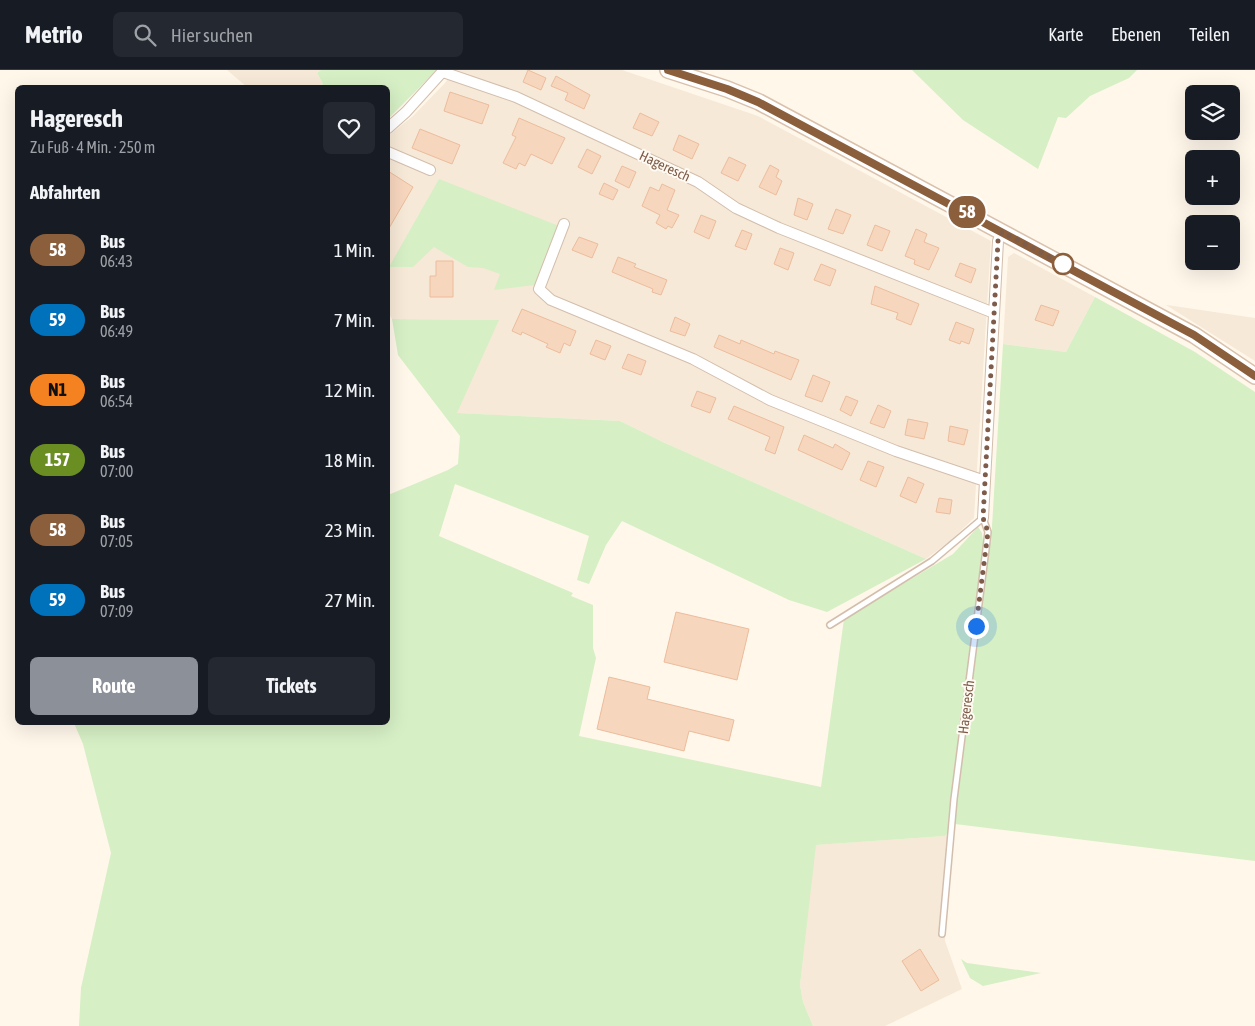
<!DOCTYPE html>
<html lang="de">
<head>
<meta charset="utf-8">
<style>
  body { margin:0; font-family:"Asap Condensed",sans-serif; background:#242831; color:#f1f3f6; height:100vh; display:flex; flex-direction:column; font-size:19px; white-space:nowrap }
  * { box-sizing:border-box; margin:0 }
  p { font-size:16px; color:#9ea1a6 }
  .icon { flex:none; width:28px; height:28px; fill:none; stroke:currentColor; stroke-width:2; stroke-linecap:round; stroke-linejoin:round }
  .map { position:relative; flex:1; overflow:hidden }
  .drawer { position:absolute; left:15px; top:15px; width:375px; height:640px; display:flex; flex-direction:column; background:#171b24; border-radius:8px; box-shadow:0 5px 20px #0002 }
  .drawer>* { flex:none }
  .badge { padding:0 10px; border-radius:16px; font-size:18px; line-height:32px }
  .controls { position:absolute; left:1185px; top:15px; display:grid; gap:10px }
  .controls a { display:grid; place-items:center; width:55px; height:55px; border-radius:8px; background:#171b24; box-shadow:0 5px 20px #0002; font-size:25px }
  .you { position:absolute; width:25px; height:25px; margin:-12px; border:4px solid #fff; border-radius:50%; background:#1a73e8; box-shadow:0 0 0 8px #1a73e833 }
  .map>.badge { position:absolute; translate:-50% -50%; box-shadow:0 0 0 2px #fff }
  h2 { padding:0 15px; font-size:19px; line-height:45px }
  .round { display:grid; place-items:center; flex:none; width:52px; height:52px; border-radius:8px; background:#242831 }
  .head { display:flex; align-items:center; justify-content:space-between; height:85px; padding:0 15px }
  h1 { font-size:24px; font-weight:700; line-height:38px }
  .primary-button { display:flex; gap:10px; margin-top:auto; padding:10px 15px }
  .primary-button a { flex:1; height:58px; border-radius:8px; background:#8c9099; color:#fff; font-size:20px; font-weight:700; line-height:58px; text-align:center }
  .primary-button a+a { background:#242831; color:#f1f3f6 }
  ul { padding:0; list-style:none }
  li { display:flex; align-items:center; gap:15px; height:70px; padding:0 15px }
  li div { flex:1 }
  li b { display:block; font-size:19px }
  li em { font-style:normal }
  li .badge { min-width:55px; font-weight:700; text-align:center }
  header { display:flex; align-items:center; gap:30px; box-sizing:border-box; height:70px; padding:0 25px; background:#171b24; border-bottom:1px solid #363941 }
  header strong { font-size:24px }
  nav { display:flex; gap:28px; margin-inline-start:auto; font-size:18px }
  .search { width:350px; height:45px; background:#242831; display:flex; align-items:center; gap:12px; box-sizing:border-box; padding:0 18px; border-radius:8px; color:#9ea1a6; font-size:19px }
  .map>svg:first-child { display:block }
  .residential { fill:#f7e9d7 }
  .green { fill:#d6efc5 }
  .building { fill:#f7d6be; stroke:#ecbc9c }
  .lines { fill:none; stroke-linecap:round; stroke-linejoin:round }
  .lane-casing { stroke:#d3bead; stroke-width:8 }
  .street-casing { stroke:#d3bead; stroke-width:12 }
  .secondary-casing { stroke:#d9c1ac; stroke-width:18 }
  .lane { stroke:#fff; stroke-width:5 }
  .street { stroke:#fff; stroke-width:10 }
  .secondary { stroke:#fff; stroke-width:15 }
  .line-casing { stroke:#fff; stroke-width:11 }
  .line { stroke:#8b5e3c; stroke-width:8 }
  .walk { stroke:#7e5c49; stroke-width:5; stroke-dasharray:0 9 }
  .stop-dot { fill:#fff; stroke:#8b5e3c; stroke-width:2.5 }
  .labels { text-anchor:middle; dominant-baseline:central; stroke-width:4; stroke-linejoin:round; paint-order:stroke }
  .street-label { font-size:14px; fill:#7e5c49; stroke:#fffaf2 }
</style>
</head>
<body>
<header>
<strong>Metrio</strong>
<div class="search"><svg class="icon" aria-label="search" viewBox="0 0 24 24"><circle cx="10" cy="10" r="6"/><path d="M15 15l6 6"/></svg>Hier suchen</div>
<nav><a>Karte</a><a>Ebenen</a><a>Teilen</a></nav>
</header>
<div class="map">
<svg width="1255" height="956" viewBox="0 0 1255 956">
  <rect width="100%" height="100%" fill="#fff7ea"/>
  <path class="residential" d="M227 0H321L317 3 323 14 317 18 247 17Z
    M454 0H622L758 46 991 171 974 448 950 471 926 489 665 373 620 351 456 343 498 250 392 249 388 242V66L413 46 445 13Z
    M1014 183 1095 227 1066 282 1003 274 1008 187Z
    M1167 235 1255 248V291L1166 235Z
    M955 754 946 830 945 871 962 919 885 956H813L803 932 800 915 815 775 945 766Z"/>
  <path class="green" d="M321 0H437L388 49V18H317L323 14 317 3Z
    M912 0H1137L1129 8 1090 26 1066 48 1058 47 1038 99 963 50Z
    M439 109 559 156 535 215 494 220 500 204 483 198 468 197 434 177 413 197H389Z
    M1095 227 1195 282 1255 322V791L955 754 945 766 816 775 800 915 803 932 813 956H79L81 918 111 783 83 674 74 653 388 652V425L448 400 458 394 460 366 398 285 392 249 499 250 457 343 620 351 665 373 926 489 827 542 789 530 622 451 606 475 589 514 577 510 589 466 455 414 439 466 573 523 571 526 593 535V578L596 588 579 666 821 717 844 549 953 484 978 457 982 463 983 471 991 473 1003 274 1066 282Z
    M961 889 967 893 1041 903 983 916 970 908Z"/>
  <path class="building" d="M528 0 546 8 541 20 523 12Z
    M556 6 590 25 584 39 565 30 568 23 551 16Z
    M450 22 489 35 482 54 444 41Z
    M640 43 659 52 652 66 633 58Z
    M519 48 565 68 552 94 531 84 525 96 519 93 516 99 503 93 516 67 512 65Z
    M420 59 460 75 452 94 412 78Z
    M679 65 699 74 692 89 673 80Z
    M587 79 601 86 592 104 578 97Z
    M729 87 746 95 738 111 721 103Z
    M770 95 779 100 776 107 782 111 776 125 759 117Z
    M622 96 636 102 629 118 615 111Z
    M388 101 413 117 388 160Z
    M604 113 618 120 613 130 599 124Z
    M662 114 675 120 667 140 679 145 672 158 668 156 666 159 656 153 660 145 642 136 650 117 659 121Z
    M798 128 813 134 807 150 794 145Z
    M836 139 851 145 843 164 828 159Z
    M701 145 716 151 709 169 694 162Z
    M875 155 890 161 882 181 867 175Z
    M916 159 927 164 924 172 939 178 929 200 914 194 915 190 905 186Z
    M742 160 752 164 746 180 735 176Z
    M579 167 598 174 592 188 572 180Z
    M780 178 794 183 788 200 774 194Z
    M618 187 636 194 634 197 667 210 661 225 652 222 653 219 612 202Z
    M436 191H453V227H430V206H436Z
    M960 193 976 199 971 213 955 206Z
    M821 194 836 200 830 216 814 210Z
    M875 216 919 234 911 255 896 249 898 243 871 234Z
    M1041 235 1059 241 1053 256 1035 250Z
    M522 239 576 261 570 276 564 273 560 283 546 277 548 274 522 262 521 265 512 261Z
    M675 247 690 254 685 266 670 261Z
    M956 252 974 259 969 274 961 271 960 274 949 270Z
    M719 265 740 274 741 270 774 284 775 281 799 290 791 310 714 277Z
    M596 270 611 276 605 290 590 284Z
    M628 284 646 291 641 305 622 298Z
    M813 305 830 312 822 332 805 326Z
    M697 321 716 328 710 343 691 336Z
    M846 326 858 331 851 346 840 340Z
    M878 335 891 341 884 358 870 353Z
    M734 336 784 357 775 384 765 380 770 367 728 349Z
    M908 349 928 353 924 369 905 365Z
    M950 356 968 360 964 375 948 371Z
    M804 365 833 378 835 374 850 383 842 400 798 380Z
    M868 391 884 397 876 417 860 410Z
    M908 407 924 414 916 433 900 426Z
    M939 428 952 430 950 444 936 442Z
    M676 542 749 559 737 610 664 592Z
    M609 607 650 617 647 629 734 650 729 671 689 661 684 681 597 659Z
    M920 879 939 910 921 921 902 891Z"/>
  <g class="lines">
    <defs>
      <path id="lane" d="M830 555 932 491 983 448 988 462 986 479 954 729 942 864"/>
      <path id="street" d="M443 2 516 27 698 112 736 138 779 158 994 243
        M388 58 406 42 444 0
        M388 82 430 100
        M564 154 539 219 551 230 693 289 770 330 896 381 985 411 983 448
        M985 411 998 171 1002 161"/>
      <path id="secondary" d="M668 0 727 19 759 32 1194 265 1255 306"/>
    </defs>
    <use href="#lane" class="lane-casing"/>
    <use href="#street" class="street-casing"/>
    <use href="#secondary" class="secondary-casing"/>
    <use href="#lane" class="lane"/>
    <use href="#street" class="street"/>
    <use href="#secondary" class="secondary"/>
  </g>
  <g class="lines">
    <defs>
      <path id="line" d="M668 0 727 19 758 32 1194 265 1255 306"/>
    </defs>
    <use href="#line" class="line-casing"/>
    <use href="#line" class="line"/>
    <path class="walk" d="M976 556 988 462 983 448 998 171 1002 162 1063 194"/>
  </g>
  <circle class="stop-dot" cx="1063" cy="194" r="10"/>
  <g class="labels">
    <g class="street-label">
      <text transform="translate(665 96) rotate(25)">Hageresch</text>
      <text transform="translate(966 637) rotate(-83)">Hageresch</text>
    </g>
  </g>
</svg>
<div class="controls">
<a><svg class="icon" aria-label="layers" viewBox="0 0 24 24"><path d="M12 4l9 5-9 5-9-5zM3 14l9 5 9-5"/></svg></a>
<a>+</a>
<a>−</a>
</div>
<div class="you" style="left:976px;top:556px"></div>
<b class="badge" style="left:967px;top:142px;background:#8b5e3c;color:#fff">58</b>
<section class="drawer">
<div class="head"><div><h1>Hageresch</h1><p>Zu Fuß · 4 Min. · 250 m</p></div><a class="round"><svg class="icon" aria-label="heart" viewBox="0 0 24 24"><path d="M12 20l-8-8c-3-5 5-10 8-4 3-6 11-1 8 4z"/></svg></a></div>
<h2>Abfahrten</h2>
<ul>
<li><span class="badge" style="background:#8b5e3c;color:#fff">58</span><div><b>Bus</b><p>06:43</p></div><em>1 Min.</em></li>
<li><span class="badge" style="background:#0072bc;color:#fff">59</span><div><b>Bus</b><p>06:49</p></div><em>7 Min.</em></li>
<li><span class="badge" style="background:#f58220;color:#111">N1</span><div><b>Bus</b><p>06:54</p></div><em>12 Min.</em></li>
<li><span class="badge" style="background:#6b8e23;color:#fff">157</span><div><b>Bus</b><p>07:00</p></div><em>18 Min.</em></li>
<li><span class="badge" style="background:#8b5e3c;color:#fff">58</span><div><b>Bus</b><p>07:05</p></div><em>23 Min.</em></li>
<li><span class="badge" style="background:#0072bc;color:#fff">59</span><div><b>Bus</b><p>07:09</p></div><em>27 Min.</em></li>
</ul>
<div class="primary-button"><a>Route</a><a>Tickets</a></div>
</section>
</div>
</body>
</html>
